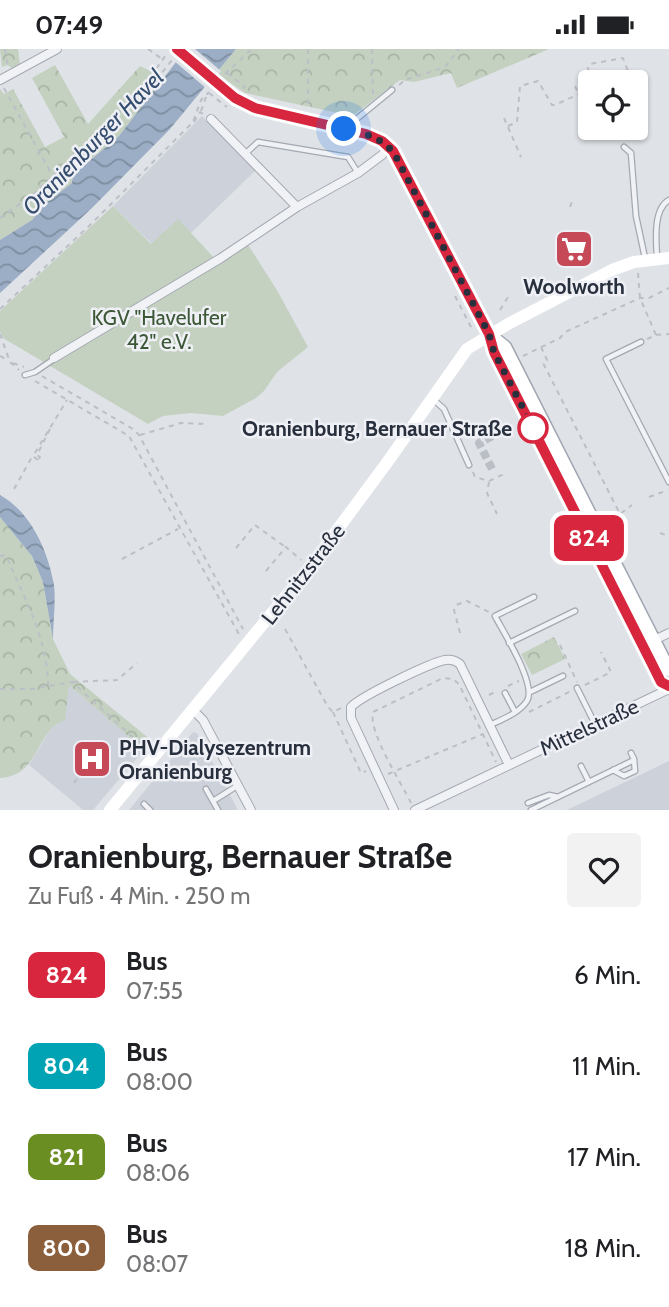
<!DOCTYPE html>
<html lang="de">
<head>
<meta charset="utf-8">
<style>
  body { margin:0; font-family:Cabin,sans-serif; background:#f2f2f2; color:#202124; height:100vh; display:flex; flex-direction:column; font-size:26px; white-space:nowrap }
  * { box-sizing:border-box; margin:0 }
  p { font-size:23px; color:#757577 }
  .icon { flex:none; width:38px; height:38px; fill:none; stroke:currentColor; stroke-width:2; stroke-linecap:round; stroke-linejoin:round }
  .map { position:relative; height:761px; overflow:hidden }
  .side { display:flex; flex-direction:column; background:#fff; flex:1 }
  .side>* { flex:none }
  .badge { padding:0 14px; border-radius:10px; font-size:24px; line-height:46px }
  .tools { position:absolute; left:578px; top:21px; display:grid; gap:14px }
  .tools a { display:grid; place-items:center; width:70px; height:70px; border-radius:7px; background:#fff; box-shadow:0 2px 5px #0004; font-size:35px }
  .you { position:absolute; width:35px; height:35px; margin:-18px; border:5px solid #fff; border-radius:50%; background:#1a73e8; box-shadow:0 0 0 10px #1a73e833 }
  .map>.badge { position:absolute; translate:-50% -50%; box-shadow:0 0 0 4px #fff }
  .round { display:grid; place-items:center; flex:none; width:74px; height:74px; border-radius:7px; background:#f2f2f2 }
  .head { display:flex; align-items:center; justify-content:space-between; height:119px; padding:0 28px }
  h1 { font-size:33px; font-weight:800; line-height:52px }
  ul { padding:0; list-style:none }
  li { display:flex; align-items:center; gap:21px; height:91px; padding:0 28px }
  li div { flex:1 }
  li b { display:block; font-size:26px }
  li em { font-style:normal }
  li .badge { min-width:77px; font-weight:700; text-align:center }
  .status { display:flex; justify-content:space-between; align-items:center; height:49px; padding:0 35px; background:#fff; direction:ltr }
  .status svg { height:19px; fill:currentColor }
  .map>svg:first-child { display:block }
  .built { fill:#cdd1d9 }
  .forest { fill:url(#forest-crowns) }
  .garden { fill:#c4d1c0 }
  .water { fill:url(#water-waves) }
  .pier { fill:#dfe2e7 }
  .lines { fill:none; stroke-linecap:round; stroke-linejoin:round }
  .minor-tunnel { stroke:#babec5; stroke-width:8; stroke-dasharray:8 4; stroke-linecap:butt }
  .service-casing { stroke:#a4a9b1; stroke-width:7 }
  .minor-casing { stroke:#a4a9b1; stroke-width:10 }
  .primary-casing { stroke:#9fa6b2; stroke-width:15 }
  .path { stroke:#bdbfc6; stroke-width:2; stroke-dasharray:5 5; stroke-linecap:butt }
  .service { stroke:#f1f2f6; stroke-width:4.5 }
  .minor { stroke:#f1f2f6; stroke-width:8 }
  .secondary { stroke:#fff; stroke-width:12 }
  .primary { stroke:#fff; stroke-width:12 }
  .primary-bridge-casing { stroke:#9fa6b2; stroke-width:15; stroke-linecap:butt }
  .primary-bridge { stroke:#fff; stroke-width:12 }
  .line-casing { stroke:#fff; stroke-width:16 }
  .line { stroke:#d7263d; stroke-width:10 }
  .walk { stroke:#282f3d; stroke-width:7; stroke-dasharray:0 12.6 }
  .stop-dot { fill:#fff; stroke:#d7263d; stroke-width:3.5 }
  .labels { text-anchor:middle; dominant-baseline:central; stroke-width:5; stroke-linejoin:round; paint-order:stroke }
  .poi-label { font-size:21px; font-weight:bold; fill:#282f3d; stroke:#eef0f5 }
  .park-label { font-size:21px; fill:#3c5837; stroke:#eef0f5 }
  .stop-label { font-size:21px; font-weight:bold; fill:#282f3d; stroke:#eef0f5; text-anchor:end }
  .street-label { font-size:21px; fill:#282f3d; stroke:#eef0f5 }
  .water-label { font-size:23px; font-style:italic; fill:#354d6f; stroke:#eef0f5 }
</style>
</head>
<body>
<div class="status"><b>07:49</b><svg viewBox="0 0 49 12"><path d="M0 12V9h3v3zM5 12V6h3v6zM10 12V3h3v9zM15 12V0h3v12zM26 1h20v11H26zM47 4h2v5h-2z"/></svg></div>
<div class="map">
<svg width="669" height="761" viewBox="0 0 669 761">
  <defs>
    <pattern id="forest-crowns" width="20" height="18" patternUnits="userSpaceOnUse" patternTransform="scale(1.75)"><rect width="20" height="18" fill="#c4d1c0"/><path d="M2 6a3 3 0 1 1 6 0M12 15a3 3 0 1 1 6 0" fill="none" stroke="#a8b4a6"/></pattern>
    <pattern id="water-waves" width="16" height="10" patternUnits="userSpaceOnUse" patternTransform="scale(1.75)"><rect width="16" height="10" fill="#9baec5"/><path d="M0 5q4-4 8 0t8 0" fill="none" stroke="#7e8ea1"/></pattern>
  </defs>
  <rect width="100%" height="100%" fill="#dfe2e7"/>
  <path class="built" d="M202 67 256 121 191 184 177 171 152 195 113 157Z
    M69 636 144 701 93 761H83L29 716 51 679Z
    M193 683 197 684 238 761H129Z
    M669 712V761H567Z"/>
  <path class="forest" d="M0 0H18L20 16 14 20 7 16 2 18Z
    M236 0H549L457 39 451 24 414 33 400 31 352 67 245 44 216 24Z
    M55 16 88 75 140 17 164 29 119 87 73 126 72 134 47 153 32 171 0 191V40L4 45 13 40 45 98 64 88 32 29Z
    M0 468 32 507 43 533 53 590 70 625 151 691 144 701 69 636 65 671C60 673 54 676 51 680 34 699 33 727 0 729Z
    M554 588 565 610 532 626 521 605Z"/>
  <path class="garden" d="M113 157 151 195 178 170 218 213 247 194 278 243 308 298 277 323 264 342 256 349 223 367 191 364 163 367 148 375 3 289 0 283V262Z"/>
  <path class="water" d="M186 0H236L170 80 92 159 0 244V191L32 171 47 153 72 134 73 126 119 87Z
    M0 446C31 463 48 502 54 536 56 553 53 573 53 590L43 533 32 507 0 468Z"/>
  <path class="pier" d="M182 0H195L221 22 207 40 173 11Z"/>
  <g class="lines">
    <path class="minor-tunnel" d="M492 420 479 394 512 377"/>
    <defs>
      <path id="service" d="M352 81 354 72 392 41
        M624 98 631 104 636 167 645 209
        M245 105 258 93 348 108 358 124
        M657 208C656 191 653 160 669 151
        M641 293 606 310 669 433
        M25 326 35 323 54 310
        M434 351 444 360 469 416
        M509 594 575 562
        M577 639 595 675
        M530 643 563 627
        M505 644 515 663
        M490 676C503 670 519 664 527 652 537 636 504 584 495 567L534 548
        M581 717 589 733
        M613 721 624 727 635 722 634 710 631 704
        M206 740 218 761
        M213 752 237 737
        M528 754 549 746 558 748
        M144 755 150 761
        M531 761 632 712"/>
      <path id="minor" d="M0 31 57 0
        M211 70 297 158
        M54 309 221 209 297 158 358 124 382 106 389 97
        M652 592 669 584
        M193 661 203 671 251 761
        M394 761 351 669V658C361 647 430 614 445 611 451 610 455 611 460 615L509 716
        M415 761 669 640"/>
      <path id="primary" d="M219 35 235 49 255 59 366 85 382 92 393 102 489 285 494 303 651 613 661 633 669 637
        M490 286 505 298 669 621"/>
    </defs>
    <use href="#service" class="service-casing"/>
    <use href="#minor" class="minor-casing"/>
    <use href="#primary" class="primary-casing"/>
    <path class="path" d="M5 0 8 18
      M148 0 162 10
      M308 0V58
      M372 0 373 48
      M227 24 245 38 243 40
      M225 25 252 0
      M590 33 588 19 590 15 623 9 632 33
      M399 36 405 31 445 18 459 0
      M575 37 590 72
      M4 39 52 126
      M635 42 641 58
      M139 44 166 6
      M209 44 227 58
      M201 62 206 48
      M504 69 521 108
      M194 73 200 63 203 65
      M508 77 517 73 520 37 538 32 552 56H555L590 40
      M570 158 573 150
      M0 169 35 144 138 45 147 43 172 11
      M638 224 640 249 656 286
      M455 247 473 282
      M0 260 89 177 193 73 201 51 209 43
      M500 261 508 248
      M0 285 10 313 19 321
      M647 290 656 286 669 285
      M541 298 547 311 543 314 620 465 632 456
      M0 307 8 311
      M523 307 560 289 565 283 640 249H649L669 239
      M13 314 24 318
      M42 327 133 380 139 386 243 580
      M35 332 129 387 240 587
      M140 386 181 374 207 375
      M39 410 40 408 37 406 52 376
      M38 411 33 407 67 351
      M473 423 475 428 489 432 506 424
      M489 433 487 444 497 465
      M14 440 32 408
      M649 448 668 441
      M609 479 620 465
      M660 484 669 487
      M236 499 255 476 284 497
      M0 507 6 506C23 547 48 590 48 636
      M122 510 178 480
      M266 522 286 498 301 511
      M285 580 328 658 333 663 343 658
      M460 584 454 561 456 556 467 552 489 563
      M560 596 577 633
      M73 633 117 631 137 614
      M585 636 611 623 601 603
      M508 637 519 632
      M0 640H32L72 633 146 700
      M489 646 497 642
      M333 663 361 724 366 722
      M529 663 571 642
      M388 725 483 685
      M74 734 81 725
      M411 754C401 733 368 683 373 663L443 629 453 630 459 635 496 713"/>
    <use href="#service" class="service"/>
    <use href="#minor" class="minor"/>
    <path class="secondary" d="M110 761 309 519 386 415 467 300 508 275 612 221 634 213 669 209"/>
    <use href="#primary" class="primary"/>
    <defs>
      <path id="primary-bridge" d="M177 0 219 35"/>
    </defs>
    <use href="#primary-bridge" class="primary-bridge-casing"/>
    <use href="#primary-bridge" class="primary-bridge"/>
  </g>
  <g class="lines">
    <defs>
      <path id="line" d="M177 0 235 49 255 59 366 85 382 92 393 102 489 285 494 303 651 613 661 633 669 637"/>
    </defs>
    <use href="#line" class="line-casing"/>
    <use href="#line" class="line"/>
    <path class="walk" d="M344 80 375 88 393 102 489 285 494 303 537 386 533 379"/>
  </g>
  <defs>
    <symbol id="supermarket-square" viewBox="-11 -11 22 22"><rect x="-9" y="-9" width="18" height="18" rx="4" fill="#c64957" stroke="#eef0f5"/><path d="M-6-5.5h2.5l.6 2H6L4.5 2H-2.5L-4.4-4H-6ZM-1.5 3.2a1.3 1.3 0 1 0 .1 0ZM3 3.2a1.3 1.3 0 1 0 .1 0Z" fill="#fff"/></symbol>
    <symbol id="hospital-square" viewBox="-11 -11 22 22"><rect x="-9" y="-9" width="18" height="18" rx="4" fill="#c64957" stroke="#eef0f5"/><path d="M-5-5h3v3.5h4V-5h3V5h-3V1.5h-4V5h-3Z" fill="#fff"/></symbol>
  </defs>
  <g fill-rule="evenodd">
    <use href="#supermarket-square" x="552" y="178" width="44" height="44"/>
    <use href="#hospital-square" x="70" y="688" width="44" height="44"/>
  </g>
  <circle class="stop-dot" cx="533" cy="379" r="14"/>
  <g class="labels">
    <g class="poi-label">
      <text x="574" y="237">Woolworth</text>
      <text x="119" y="698" text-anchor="start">PHV-Dialysezentrum<tspan x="119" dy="24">Oranienburg</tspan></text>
    </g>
    <g class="park-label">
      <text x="159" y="268">KGV "Havelufer<tspan x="159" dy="24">42" e.V.</tspan></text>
    </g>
    <g class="stop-label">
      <text x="512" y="379">Oranienburg, Bernauer Straße</text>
    </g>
    <g class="street-label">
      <text transform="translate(303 525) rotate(-52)">Lehnitzstraße</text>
      <text transform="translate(589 678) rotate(-25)">Mittelstraße</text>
    </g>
    <g class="water-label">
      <text transform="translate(93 93) rotate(-46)">Oranienburger Havel</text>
    </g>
  </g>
</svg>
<div class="tools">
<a><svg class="icon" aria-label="locate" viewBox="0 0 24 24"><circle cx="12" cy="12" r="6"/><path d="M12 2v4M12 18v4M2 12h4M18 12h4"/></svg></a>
</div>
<div class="you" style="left:344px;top:80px"></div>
<b class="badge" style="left:589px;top:489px;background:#d7263d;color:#fff">824</b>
</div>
<section class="side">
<div class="head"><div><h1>Oranienburg, Bernauer Straße</h1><p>Zu Fuß · 4 Min. · 250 m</p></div><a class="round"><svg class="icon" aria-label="heart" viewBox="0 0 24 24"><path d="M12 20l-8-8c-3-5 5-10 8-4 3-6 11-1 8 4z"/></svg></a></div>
<ul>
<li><span class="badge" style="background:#d7263d;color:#fff">824</span><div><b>Bus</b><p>07:55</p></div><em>6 Min.</em></li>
<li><span class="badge" style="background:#00a3b4;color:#fff">804</span><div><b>Bus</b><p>08:00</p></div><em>11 Min.</em></li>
<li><span class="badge" style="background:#6b8e23;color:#fff">821</span><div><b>Bus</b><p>08:06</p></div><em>17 Min.</em></li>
<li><span class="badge" style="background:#8b5e3c;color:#fff">800</span><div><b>Bus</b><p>08:07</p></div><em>18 Min.</em></li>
</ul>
</section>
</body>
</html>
